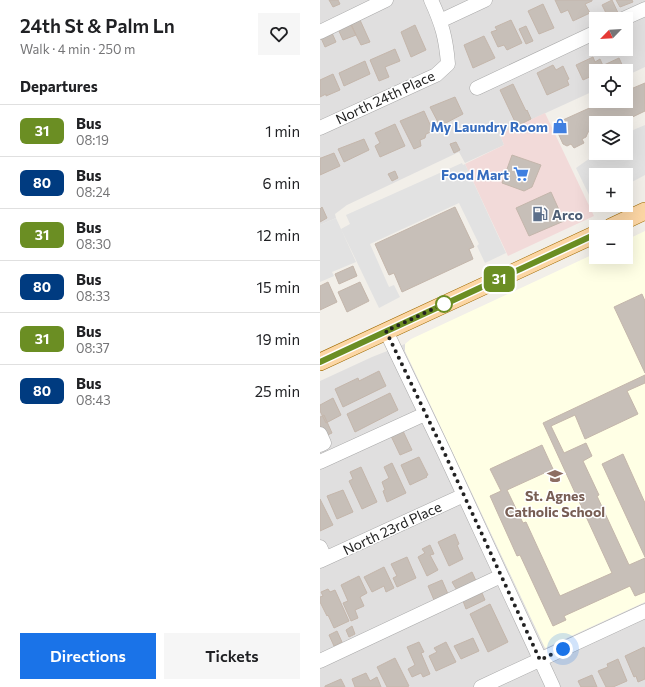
<!DOCTYPE html>
<html lang="en">
<head>
<meta charset="utf-8">
<style>
  body { margin:0; font-family:Commissioner,sans-serif; background:#f6f6f6; color:#202124; height:100vh; display:flex; flex-direction:column; font-size:15px; white-space:nowrap }
  * { box-sizing:border-box; margin:0 }
  p { font-size:13px; color:#757577 }
  .icon { flex:none; width:22px; height:22px; fill:none; stroke:currentColor; stroke-width:2; stroke-linecap:round; stroke-linejoin:round }
  .map { position:relative; flex:1; overflow:hidden }
  .details { display:flex; flex-direction:column; background:#fff; width:320px }
  .details>* { flex:none }
  .badge { padding:0 8px; border-radius:6px; font-size:14px; line-height:26px }
  .needle { width:26px; rotate:245deg }
  .buttons { position:absolute; left:269px; top:12px; display:grid; gap:8px }
  .buttons a { display:grid; place-items:center; width:44px; height:44px; border-radius:0px; background:#fff; box-shadow:0 4px 16px #0002; font-size:20px }
  .you { position:absolute; width:20px; height:20px; margin:-10px; border:3px solid #fff; border-radius:50%; background:#1a73e8; box-shadow:0 0 0 6px #1a73e833 }
  .map>.badge { position:absolute; translate:-50% -50%; box-shadow:0 0 0 2px #fff }
  h2 { padding:0 20px; font-size:15px; line-height:36px }
  .round { display:grid; place-items:center; flex:none; width:42px; height:42px; border-radius:0px; background:#f6f6f6 }
  .summary { display:flex; align-items:center; justify-content:space-between; height:68px; padding:0 20px }
  h1 { font-size:19px; font-weight:600; line-height:30px }
  .cta { display:flex; gap:8px; margin-top:auto; padding:8px 20px }
  .cta a { flex:1; height:46px; border-radius:0px; background:#1a73e8; color:#fff; font-size:16px; font-weight:600; line-height:46px; text-align:center }
  .cta a+a { background:#f6f6f6; color:#202124 }
  ul { padding:0; list-style:none }
  li { display:flex; align-items:center; gap:12px; height:52px; padding:0 20px; border-top:1px solid #e0e0e0 }
  li div { flex:1 }
  li b { display:block; font-size:15px }
  li em { font-style:normal }
  li .badge { min-width:44px; font-weight:700; text-align:center }
  main { display:flex; flex:1; min-height:0 }
  .map>svg:first-child { display:block }
  .residential { fill:#e0dfdf; fill-rule:evenodd }
  .commercial { fill:#f2dad9 }
  .education { fill:#ffffe5 }
  .parking { fill:#e2e2e2 }
  .building { fill:#c7bfb8; stroke:#c4b6ab }
  .lines { fill:none; stroke-linecap:round; stroke-linejoin:round }
  .minor-casing { stroke:#a9a9a9; stroke-width:15 }
  .major-casing { stroke:#a06b00; stroke-width:18 }
  .minor { stroke:#fff; stroke-width:14 }
  .major { stroke:#fcd6a4; stroke-width:17 }
  .line-casing { stroke:#fff; stroke-width:9 }
  .line { stroke:#6b8e23; stroke-width:6 }
  .walk { stroke:#222; stroke-width:4; stroke-dasharray:0 7.2 }
  .stop-dot { fill:#fff; stroke:#6b8e23; stroke-width:2 }
  .labels { text-anchor:middle; dominant-baseline:central; stroke-width:3; stroke-linejoin:round; paint-order:stroke }
  .street-label { font-size:14px; fill:#222; stroke:#fff }
  .shop-label { font-size:14px; font-weight:bold; fill:#366cbe; stroke:#fff; text-anchor:end }
  .service-label { font-size:14px; font-weight:bold; fill:#4e5e75; stroke:#fff; text-anchor:start }
  .education-label { font-size:14px; font-weight:bold; fill:#785e54; stroke:#fff }
</style>
</head>
<body>
<main>
<section class="details">
<div class="summary"><div><h1>24th St &amp; Palm Ln</h1><p>Walk · 4 min · 250 m</p></div><a class="round"><svg class="icon" aria-label="heart" viewBox="0 0 24 24"><path d="M12 20l-8-8c-3-5 5-10 8-4 3-6 11-1 8 4z"/></svg></a></div>
<h2>Departures</h2>
<ul>
<li><span class="badge" style="background:#6b8e23;color:#fff">31</span><div><b>Bus</b><p>08:19</p></div><em>1 min</em></li>
<li><span class="badge" style="background:#003b80;color:#fff">80</span><div><b>Bus</b><p>08:24</p></div><em>6 min</em></li>
<li><span class="badge" style="background:#6b8e23;color:#fff">31</span><div><b>Bus</b><p>08:30</p></div><em>12 min</em></li>
<li><span class="badge" style="background:#003b80;color:#fff">80</span><div><b>Bus</b><p>08:33</p></div><em>15 min</em></li>
<li><span class="badge" style="background:#6b8e23;color:#fff">31</span><div><b>Bus</b><p>08:37</p></div><em>19 min</em></li>
<li><span class="badge" style="background:#003b80;color:#fff">80</span><div><b>Bus</b><p>08:43</p></div><em>25 min</em></li>
</ul>
<div class="cta"><a>Directions</a><a>Tickets</a></div>
</section>
<div class="map">
<svg width="325" height="687" viewBox="0 0 325 687">
  <rect width="100%" height="100%" fill="#f2efe9"/>
  <path class="residential" d="M0 0H325V67L306 76V71H276V90L180 134 184 145 145 163 139 152 27 205 15 214 16 218 0 225ZM276 19H306V49H276Z
    M85 344V351L226 648 325 602V687H0V381L52 357Z"/>
  <path class="commercial" d="M225 113 274 216 188 256 145 164 184 145 180 134Z"/>
  <path class="education" d="M325 231V602L225 648 85 351V344L91 339 276 253V257H306V240Z"/>
  <path class="parking" d="M325 125V175L310 183 309 181 306 183V175H276V197L271 199 256 168 273 156 276 149V153H306V133Z
    M142 163 143 165 145 164 186 253 165 263 157 246 159 244 139 203 50 244 69 287 74 285 80 297 59 308 21 229 30 224 26 215Z
    M16 218 36 262 12 272 14 276 0 282V225Z"/>
  <path class="building" d="M9 0H18L20 4 13 7Z
    M235 0H272V1L265 4 270 13 253 21 248 10 241 13Z
    M292 0 299 15 289 19 282 5Z
    M296 0H312L313 2 300 7Z
    M223 4 234 28 219 34 208 11Z
    M40 20 50 42 41 45 31 25Z
    M191 20 202 43 187 50 184 45 178 47 171 32 177 30 175 27Z
    M31 24 36 35 23 40 18 29Z
    M95 25 106 50 91 57 81 32Z
    M206 26 213 41 206 44 199 29Z
    M12 33 16 42 5 47 1 38Z
    M164 36 175 58 153 68 144 45Z
    M75 49 80 61 65 67 69 77 59 81 50 60Z
    M273 57 275 62 280 59 285 70 276 71V74L263 80 256 65Z
    M299 58 305 71H287L284 65Z
    M45 61 50 74 24 86 19 73Z
    M233 65 236 70 243 66 249 79 247 80 249 85 227 95 217 73Z
    M13 74 20 90 6 96V94L0 97V80Z
    M325 83V111L300 123H276V129L268 132 266 137 262 139 264 143 254 148 251 144 247 146 243 144 234 124 285 101H306V91Z
    M193 84 206 111 207 110 211 119 197 126 180 90Z
    M135 97 143 114 120 126 110 107Z
    M104 111 113 131 106 134 105 138 100 140 101 146 94 149 80 121Z
    M75 124 85 146 60 157 55 146 60 143 55 133Z
    M44 139 49 150 24 162 18 149Z
    M136 142 140 150 134 153 130 144Z
    M14 153 20 166 0 175V158H1Z
    M192 155 221 165 212 187 204 191 182 183Z
    M75 171 78 178 72 181 68 174Z
    M231 192 244 221 209 236 196 208Z
    M2 207 7 218 0 222V209Z
    M135 207 154 247 149 249 153 259 82 292 74 273 69 275 55 244Z
    M33 266 37 276 19 284 15 274Z
    M8 282 17 302 0 310V286Z
    M40 282 49 301 27 312 18 292Z
    M322 294 325 301V373L294 307Z
    M59 371 66 386 23 407 15 389 38 378 39 381Z
    M325 375V383L307 391 318 414 265 439 255 415 231 426 244 453 266 443 272 456 263 461 279 495 277 496 309 565 325 558V592L315 596 310 586 244 616 246 620 233 626 200 555 197 556 170 496 181 491 170 469 222 445 233 469 187 490 203 523 206 522 240 596 292 573 223 423Z
    M70 393 78 410 35 432 27 414Z
    M13 398 21 415 6 423 0 411V405Z
    M4 415 12 433 3 437 0 429V417Z
    M83 431 92 450 80 455 71 436Z
    M303 454 325 503V557L282 464Z
    M99 457 108 475 106 476 107 477 90 485 81 465Z
    M72 463 86 493 67 502 63 491 65 490 62 482 69 478 64 467Z
    M41 467 57 502 42 509 29 481 33 479 30 472Z
    M23 490 33 512 17 519 7 496Z
    M0 499 13 525 0 531Z
    M135 534 139 544 137 545 143 559 129 566 118 542Z
    M110 545 114 554 110 555 118 570 107 576 98 557 105 553 102 549Z
    M87 557 96 578 77 587 73 578 77 576 71 564Z
    M64 567 74 588 66 592 64 586 52 592 44 577Z
    M152 572 157 583 138 592 132 582Z
    M39 576 47 593 40 597 44 606 35 610 38 618 31 621 23 603 28 601 21 585Z
    M122 580 128 594 114 600 108 586Z
    M8 589 10 592 15 590 29 621 14 628 8 615 7 616 0 602V597L3 596 1 592Z
    M162 593 165 600 146 609 143 601Z
    M170 604 188 642 168 652 150 614Z
    M32 626 35 634 29 637 26 630Z
    M17 631 22 642 14 646 9 635Z
    M153 638 159 651 141 659 134 646Z
    M99 642 104 652 101 653 110 674 103 677 101 673 92 677 88 669 95 665 87 647Z
    M126 642 136 662 116 671 109 656 117 652 114 648Z
    M324 647 325 650V679L318 682 316 676 314 677 305 656Z
    M75 658 89 686 87 687H67L57 667Z
    M298 659 307 681 293 687H286L278 671 288 667 287 664Z
    M46 673 50 681 57 677 61 687H35L32 679Z
    M272 675 277 687H261L258 681Z
    M21 679 25 687H5V686Z"/>
  <g class="lines">
    <defs>
      <path id="minor" d="M303 19 325 9
        M120 21 165 0
        M0 32 66 0
        M157 88 276 32
        M0 128 116 75 128 64C126 38 122 24 111 0
        M66 331 124 452 233 687
        M0 434 4 443 0 445
        M0 462 105 414
        M0 547 5 558
        M0 561 144 495
        M0 661 181 576
        M161 687 325 611"/>
      <path id="major" d="M291 227 325 211
        M0 362 276 234"/>
    </defs>
    <use href="#minor" class="minor-casing"/>
    <use href="#major" class="major-casing"/>
    <use href="#minor" class="minor"/>
    <use href="#major" class="major"/>
  </g>
  <g class="lines">
    <defs>
      <path id="line" d="M0 362 276 234"/>
    </defs>
    <use href="#line" class="line-casing"/>
    <use href="#line" class="line"/>
    <path class="walk" d="M124 304 66 331 124 452 220 660 243 649"/>
  </g>
  <defs>
    <symbol id="shop-bare" viewBox="-9 -9 18 18"><path d="M-5-2.5h2.3a2.7 3.5 0 0 1 5.4 0H5L5.5 6h-11ZM-1.5-2.5h3a1.5 2.3 0 0 0-3 0Z" fill="#3f7fe0" stroke="#fff" stroke-width="2.5" paint-order="stroke"/></symbol>
    <symbol id="supermarket-bare" viewBox="-9 -9 18 18"><path d="M-6-5.5h2.5l.6 2H6L4.5 2H-2.5L-4.4-4H-6ZM-1.5 3.2a1.3 1.3 0 1 0 .1 0ZM3 3.2a1.3 1.3 0 1 0 .1 0Z" fill="#3f7fe0" stroke="#fff" stroke-width="2.5" paint-order="stroke"/></symbol>
    <symbol id="fuel-bare" viewBox="-9 -9 18 18"><path d="M-5.5-6h7V0h2V4h1.3V-2.5L3-4.5l.8-.8L6-3V5H2.5V1h-1V6h-7ZM-4.2-4.7v3.2H.2V-4.7Z" fill="#5c6f8a" stroke="#fff" stroke-width="2.5" paint-order="stroke"/></symbol>
    <symbol id="school-bare" viewBox="-9 -9 18 18"><path d="M0-5L7-2L0 1L-7-2ZM-4 1L0 2.5L4 1V4Q0 6-4 4Z" fill="#8d6e63" stroke="#fff" stroke-width="2.5" paint-order="stroke"/></symbol>
  </defs>
  <g fill-rule="evenodd">
    <use href="#shop-bare" x="229" y="115" width="22" height="22"/>
    <use href="#supermarket-bare" x="190" y="163" width="22" height="22"/>
    <use href="#fuel-bare" x="209" y="203" width="22" height="22"/>
    <use href="#school-bare" x="224" y="465" width="22" height="22"/>
  </g>
  <circle class="stop-dot" cx="124" cy="304" r="8"/>
  <g class="labels">
    <g class="street-label">
      <text transform="translate(65 97) rotate(-25)">North 24th Place</text>
      <text transform="translate(72 528) rotate(-25)">North 23rd Place</text>
    </g>
    <g class="shop-label">
      <text x="228" y="126">My Laundry Room</text>
      <text x="189" y="174">Food Mart</text>
    </g>
    <g class="service-label">
      <text x="232" y="214">Arco</text>
    </g>
    <g class="education-label">
      <text x="235" y="495">St. Agnes<tspan x="235" dy="16">Catholic School</tspan></text>
    </g>
  </g>
</svg>
<div class="buttons">
<a><svg class="needle" viewBox="-14 -14 28 28"><path d="M0-13l5 13h-10z" fill="#e53935"/><path d="M0 13l5-13h-10z" fill="#757577"/></svg></a>
<a><svg class="icon" aria-label="locate" viewBox="0 0 24 24"><circle cx="12" cy="12" r="6"/><path d="M12 2v4M12 18v4M2 12h4M18 12h4"/></svg></a>
<a><svg class="icon" aria-label="layers" viewBox="0 0 24 24"><path d="M12 4l9 5-9 5-9-5zM3 14l9 5 9-5"/></svg></a>
<a>+</a>
<a>−</a>
</div>
<div class="you" style="left:243px;top:649px"></div>
<b class="badge" style="left:179px;top:279px;background:#6b8e23;color:#fff">31</b>
</div>
</main>
</body>
</html>
